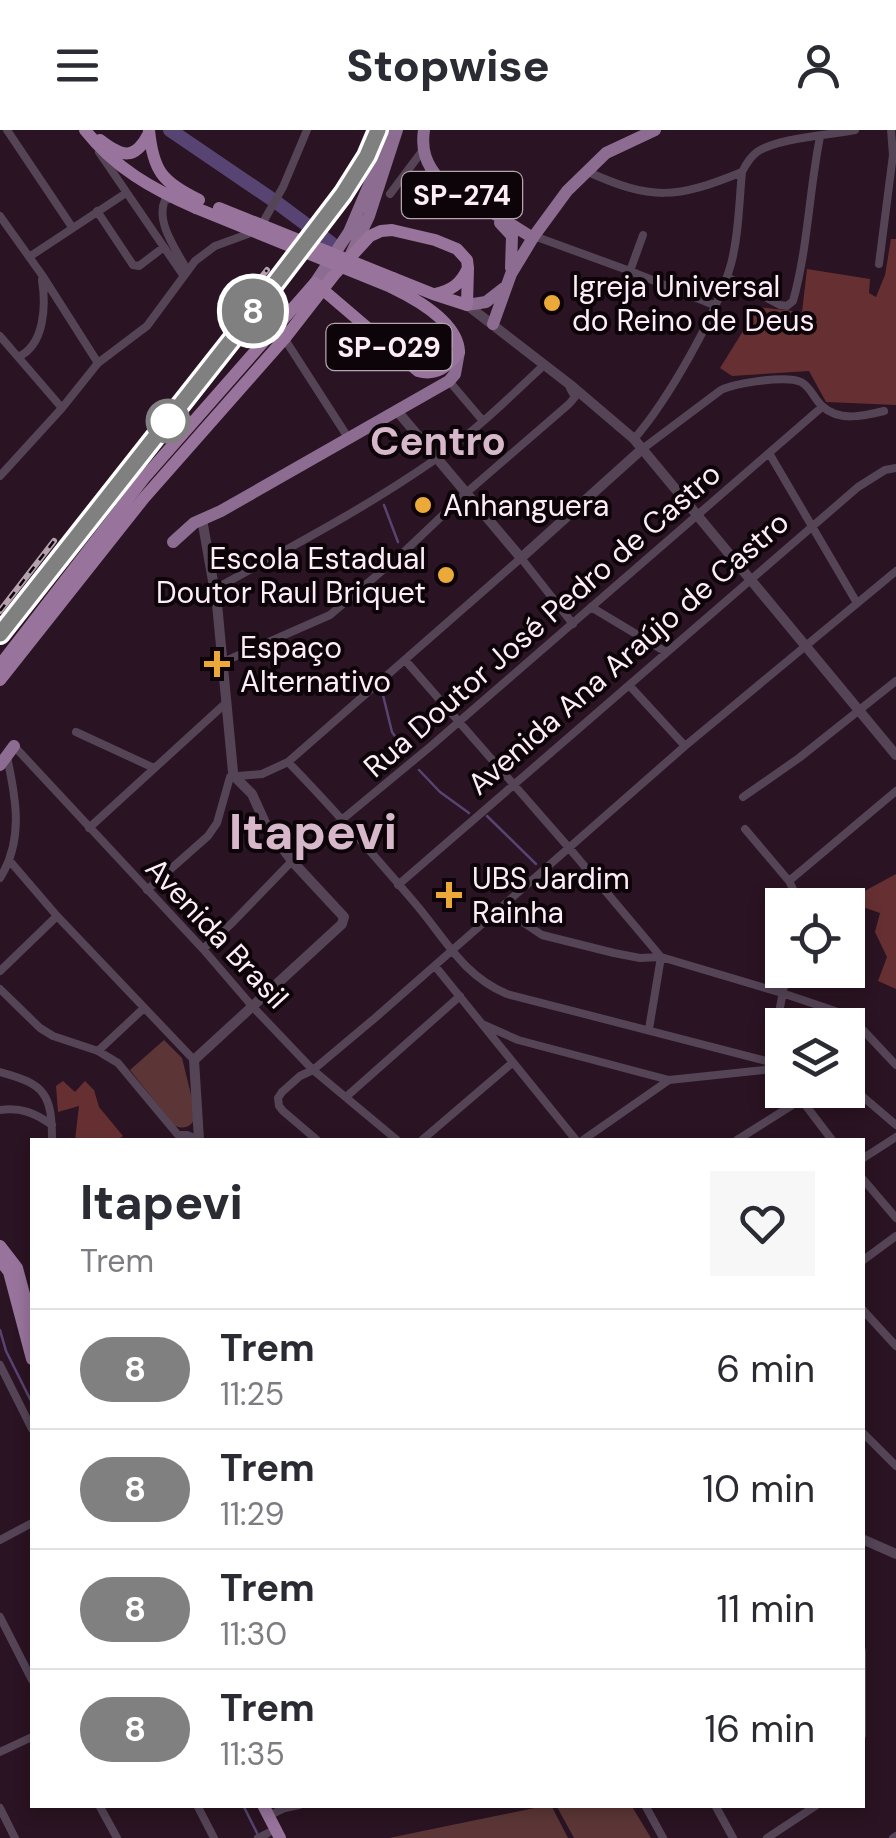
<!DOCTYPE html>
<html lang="pt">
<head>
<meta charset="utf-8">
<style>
  body { margin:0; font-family:"DM Sans",sans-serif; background:#f7f7f7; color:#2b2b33; height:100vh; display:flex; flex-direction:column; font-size:38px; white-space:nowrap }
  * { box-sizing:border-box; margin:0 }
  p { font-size:32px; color:#7c7c81 }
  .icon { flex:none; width:55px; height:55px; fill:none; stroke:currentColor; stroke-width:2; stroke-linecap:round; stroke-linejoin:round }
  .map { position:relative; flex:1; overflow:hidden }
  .sheet { position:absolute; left:30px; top:1008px; width:835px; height:670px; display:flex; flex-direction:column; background:#fff; border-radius:0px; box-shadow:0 5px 15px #0003 }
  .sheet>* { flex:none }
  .badge { padding:0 20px; border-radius:32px; font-size:35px; line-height:65px }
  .controls { position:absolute; left:765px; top:758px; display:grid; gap:20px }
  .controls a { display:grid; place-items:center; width:100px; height:100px; border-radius:0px; background:#fff; box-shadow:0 5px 15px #0003; font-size:50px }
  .map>.badge { position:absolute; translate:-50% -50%; box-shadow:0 0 0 5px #fff }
  .round { display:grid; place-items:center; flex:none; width:105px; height:105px; border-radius:0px; background:#f7f7f7 }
  .overview { display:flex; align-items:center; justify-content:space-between; height:170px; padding:0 50px }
  h1 { font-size:48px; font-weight:800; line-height:75px }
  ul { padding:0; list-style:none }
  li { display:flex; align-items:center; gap:30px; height:120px; padding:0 50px; border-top:2px solid #e1e1e2 }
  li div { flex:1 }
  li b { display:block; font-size:38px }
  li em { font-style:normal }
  li .badge { min-width:110px; font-weight:700; text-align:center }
  header { display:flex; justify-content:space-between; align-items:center; height:130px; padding:0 50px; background:#fff; font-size:45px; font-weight:800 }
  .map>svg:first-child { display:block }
  .green { fill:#5c3636 }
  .forest { fill:#663032 }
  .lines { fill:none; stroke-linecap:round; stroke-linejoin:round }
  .stream { stroke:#584472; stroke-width:2.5 }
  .river { stroke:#584472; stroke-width:14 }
  .minor { stroke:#544456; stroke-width:8 }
  .tertiary { stroke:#544456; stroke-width:10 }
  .primary { stroke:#8c6c91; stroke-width:12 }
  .trunk { stroke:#98749c; stroke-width:12 }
  .rail-casing { stroke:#b5a2ae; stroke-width:6 }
  .rail { stroke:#0c0409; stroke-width:2.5; stroke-dasharray:8; stroke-linecap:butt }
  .trunk-bridge { stroke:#98749c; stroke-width:12 }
  .line-casing { stroke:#fff; stroke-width:22 }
  .line { stroke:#808080; stroke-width:15 }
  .poi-dot { fill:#eba939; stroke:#0c0409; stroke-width:4 }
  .stop-dot { fill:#fff; stroke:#808080; stroke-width:5 }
  .labels { text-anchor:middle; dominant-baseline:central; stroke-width:8; stroke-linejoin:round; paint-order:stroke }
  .shield { fill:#0c0409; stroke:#b5a7b0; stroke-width:2.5 }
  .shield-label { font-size:28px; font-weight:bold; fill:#feedf7 }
  .poi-label { font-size:30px; fill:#feedf7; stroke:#0c0409; text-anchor:start }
  .street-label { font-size:30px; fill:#feedf7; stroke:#0c0409 }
  .district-label { font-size:40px; font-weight:bold; fill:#d7b7ca; stroke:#0c0409 }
  .town-label { font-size:50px; font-weight:bold; fill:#d7b7ca; stroke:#0c0409 }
</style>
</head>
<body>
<header><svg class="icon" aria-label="menu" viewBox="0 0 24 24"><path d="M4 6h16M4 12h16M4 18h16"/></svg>Stopwise<svg class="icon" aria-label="person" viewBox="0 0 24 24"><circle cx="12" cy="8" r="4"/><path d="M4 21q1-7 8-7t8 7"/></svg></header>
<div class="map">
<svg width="896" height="1708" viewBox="0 0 896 1708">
  <rect width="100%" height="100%" fill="#2a1322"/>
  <path class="green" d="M164 910 182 928 196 985C193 996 184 1001 174 995L130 940Z
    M549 1675H551L568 1708H389Z
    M556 1675H631L651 1708H574Z"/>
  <path class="forest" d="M891 109H896V275L826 272 809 241 732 246 720 238 758 177 802 182 807 139 870 149 869 163 876 167 885 145Z
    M896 744V859L878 851 887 827 875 802 880 783 854 774 859 764Z
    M63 951 75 962 85 951 94 960 99 977 123 1006 118 1010H75L79 976 58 982 56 956Z"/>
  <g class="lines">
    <path class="stream" d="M384 375 398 412
      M383 565 392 602 407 623
      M419 640 440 662 469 683
      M487 686 536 734
      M0 1200 6 1221 32 1273
      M243 1675 259 1707"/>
    <path class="river" d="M170 0 276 72 331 113"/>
    <path class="minor" d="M7 0 72 97
      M99 22 183 145
      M586 41C652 71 676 69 742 42 746 34 750 27 757 22 777 8 830 5 855 0
      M390 64 423 20
      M173 68 165 70C155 92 177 121 187 140
      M97 81 133 135 139 136 164 117
      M0 86 42 145 98 233
      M534 106 630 141 714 175
      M29 127 126 63
      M879 134 893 25 891 0
      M630 141 643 105
      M727 147 780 175 787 176 793 171C808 118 809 61 820 7
      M0 206 18 227C45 215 46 175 42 150
      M284 208 349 309
      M18 227 62 278
      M449 251 483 291
      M634 309C668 270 717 184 731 134 739 104 739 72 742 42
      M641 320 721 260C736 253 786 245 801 252 811 257 814 269 822 276 839 292 864 286 884 281
      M769 323 857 473
      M0 346 62 278 98 233 147 196 195 131 215 116 248 104 262 94 283 57 307 0
      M215 459C289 418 364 379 433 331 473 303 508 269 543 236
      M591 477 666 522
      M405 530 570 719 661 827 782 863 844 884 863 900 896 935
      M223 532 330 485 403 423 466 363 569 274 575 267 570 258
      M629 555 685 616
      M76 602 154 638
      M14 616 203 819 252 876 313 940 397 1010
      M288 632C332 677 373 724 414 772 445 808 462 845 507 864L782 935
      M238 646 262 644 288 632 521 428 573 494
      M743 667 799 628 896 551
      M89 698 227 572
      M745 699 789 751 801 775
      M9 730 57 786 194 930
      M0 748C24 710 16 668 7 627
      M789 751 896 661
      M398 755 858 357 885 340 896 338
      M147 760 208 706 217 693 230 647
      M506 773 524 793 542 805 614 823 640 828 661 827
      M848 796 859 801
      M203 819 231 794 292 731 431 616 822 277
      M435 836 576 1010
      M0 841 57 786
      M0 859 40 898 53 906 98 921 118 933 178 1005H187L199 1010
      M482 894 518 910 669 950 782 938
      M649 899 661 827
      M98 921 144 878
      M770 931 787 840
      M0 942C45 954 52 964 52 1010
      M848 954 896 995
      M794 960 832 1010
      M346 967 460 866
      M0 980C21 977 35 983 52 995
      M317 1010 283 981 279 976 278 968 282 962 300 946 313 940 375 888 685 616 896 441
      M422 1010 512 933
      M583 1010 669 950
      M737 1010 816 960
      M862 1029 896 1007
      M862 1048 896 1088
      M862 1131 896 1106
      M862 1179 896 1216
      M0 1235 32 1299
      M862 1302 896 1336
      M0 1410 32 1393
      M0 1487 32 1550
      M862 1521V1605
      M0 1622 32 1607
      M99 1675 117 1708
      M197 1675 214 1708
      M645 1675 663 1708
      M715 1675 733 1708
      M0 1678 15 1708
      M268 1686 285 1678 299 1675
      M258 1708 268 1703
      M767 1708 817 1675
      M893 1708 896 1706"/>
    <path class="tertiary" d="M467 175 573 257 634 309 896 625
      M398 282 521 428 641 320
      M202 389 217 474 233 642
      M199 1010 194 930 342 794 344 787 292 731 267 697 252 664 237 649
      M862 1409 896 1424"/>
    <path class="primary" d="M424 0C421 20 426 34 439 49L533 108
      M500 93 512 106 511 138
      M351 124 369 86 397 0
      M315 153 349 102 375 41 388 0
      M467 175 486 172 504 158
      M493 194 511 144 534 106 567 61 606 23 655 0
      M173 412 194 393 221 381 449 251 455 244 459 222
      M0 635 14 616"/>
    <path class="trunk" d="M85 0C115 38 152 59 196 78
      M149 0C153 41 162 52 199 70
      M100 10C122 27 135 31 149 3
      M393 148 433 164 467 175
      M435 164C452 160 461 154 468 138
      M0 535 144 348 315 153 418 241C436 246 448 237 459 222 458 192 416 169 391 157
      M0 550 144 368 285 208 334 145 370 106 381 101 392 100 435 110 457 119 467 130 468 138 467 175
      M0 1116 17 1138 32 1194
      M0 1130 9 1142 32 1229
      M263 1675 280 1708"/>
    <defs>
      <path id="rail" d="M226 192 267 140
        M241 198 343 64 367 26 378 0
        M0 481 54 411
        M0 504 65 421"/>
    </defs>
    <use href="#rail" class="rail-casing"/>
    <use href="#rail" class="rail"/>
    <path class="trunk-bridge" d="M196 78 391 157
      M219 78 393 148"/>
  </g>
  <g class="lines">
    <defs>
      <path id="line" d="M0 504 241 198 343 64 367 26 378 0"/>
    </defs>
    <use href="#line" class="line-casing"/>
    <use href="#line" class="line"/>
  </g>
  <g class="poi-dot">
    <circle cx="552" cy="173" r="10"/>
    <circle cx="423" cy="375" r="10"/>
    <circle cx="446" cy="445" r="10"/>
    <path d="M212 519h10v10h10v10h-10v10h-10v-10h-10v-10h10z"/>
    <path d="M444 750h10v10h10v10h-10v10h-10v-10h-10v-10h10z"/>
  </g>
  <circle class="stop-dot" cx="168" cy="291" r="20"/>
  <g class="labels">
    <g class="shield">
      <rect x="402" y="42" width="120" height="46" rx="8"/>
      <rect x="326.5" y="194" width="125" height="46" rx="8"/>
    </g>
    <g class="shield-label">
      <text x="462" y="65">SP-274</text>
      <text x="389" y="217">SP-029</text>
    </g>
    <g class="poi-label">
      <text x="572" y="156">Igreja Universal<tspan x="572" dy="34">do Reino de Deus</tspan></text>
      <text x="443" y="375">Anhanguera</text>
      <text x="426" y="428" text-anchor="end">Escola Estadual<tspan x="426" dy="34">Doutor Raul Briquet</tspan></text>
      <text x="240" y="517">Espaço<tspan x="240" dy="34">Alternativo</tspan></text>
      <text x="472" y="748">UBS Jardim<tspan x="472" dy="34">Rainha</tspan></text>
    </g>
    <g class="street-label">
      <text transform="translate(542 490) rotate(-41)">Rua Doutor José Pedro de Castro</text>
      <text transform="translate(628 523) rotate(-41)">Avenida Ana Araújo de Castro</text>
      <text transform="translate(217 803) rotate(47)">Avenida Brasil</text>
    </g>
    <g class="district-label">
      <text x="438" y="311">Centro</text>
    </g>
    <g class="town-label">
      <text x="313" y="702">Itapevi</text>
    </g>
  </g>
</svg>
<div class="controls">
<a><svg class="icon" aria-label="locate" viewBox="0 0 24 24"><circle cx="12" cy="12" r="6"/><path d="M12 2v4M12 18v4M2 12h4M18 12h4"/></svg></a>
<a><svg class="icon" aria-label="layers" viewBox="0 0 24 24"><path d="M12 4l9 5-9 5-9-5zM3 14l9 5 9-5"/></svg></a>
</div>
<b class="badge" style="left:253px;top:181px;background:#808080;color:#fff">8</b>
<section class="sheet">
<div class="overview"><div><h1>Itapevi</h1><p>Trem</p></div><a class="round"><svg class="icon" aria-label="heart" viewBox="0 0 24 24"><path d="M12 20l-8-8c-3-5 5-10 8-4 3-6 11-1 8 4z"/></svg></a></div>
<ul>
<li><span class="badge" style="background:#808080;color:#fff">8</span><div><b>Trem</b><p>11:25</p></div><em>6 min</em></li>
<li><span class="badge" style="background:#808080;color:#fff">8</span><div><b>Trem</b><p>11:29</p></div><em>10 min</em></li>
<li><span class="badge" style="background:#808080;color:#fff">8</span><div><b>Trem</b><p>11:30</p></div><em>11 min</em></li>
<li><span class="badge" style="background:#808080;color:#fff">8</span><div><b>Trem</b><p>11:35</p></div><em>16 min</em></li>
</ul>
</section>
</div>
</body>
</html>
